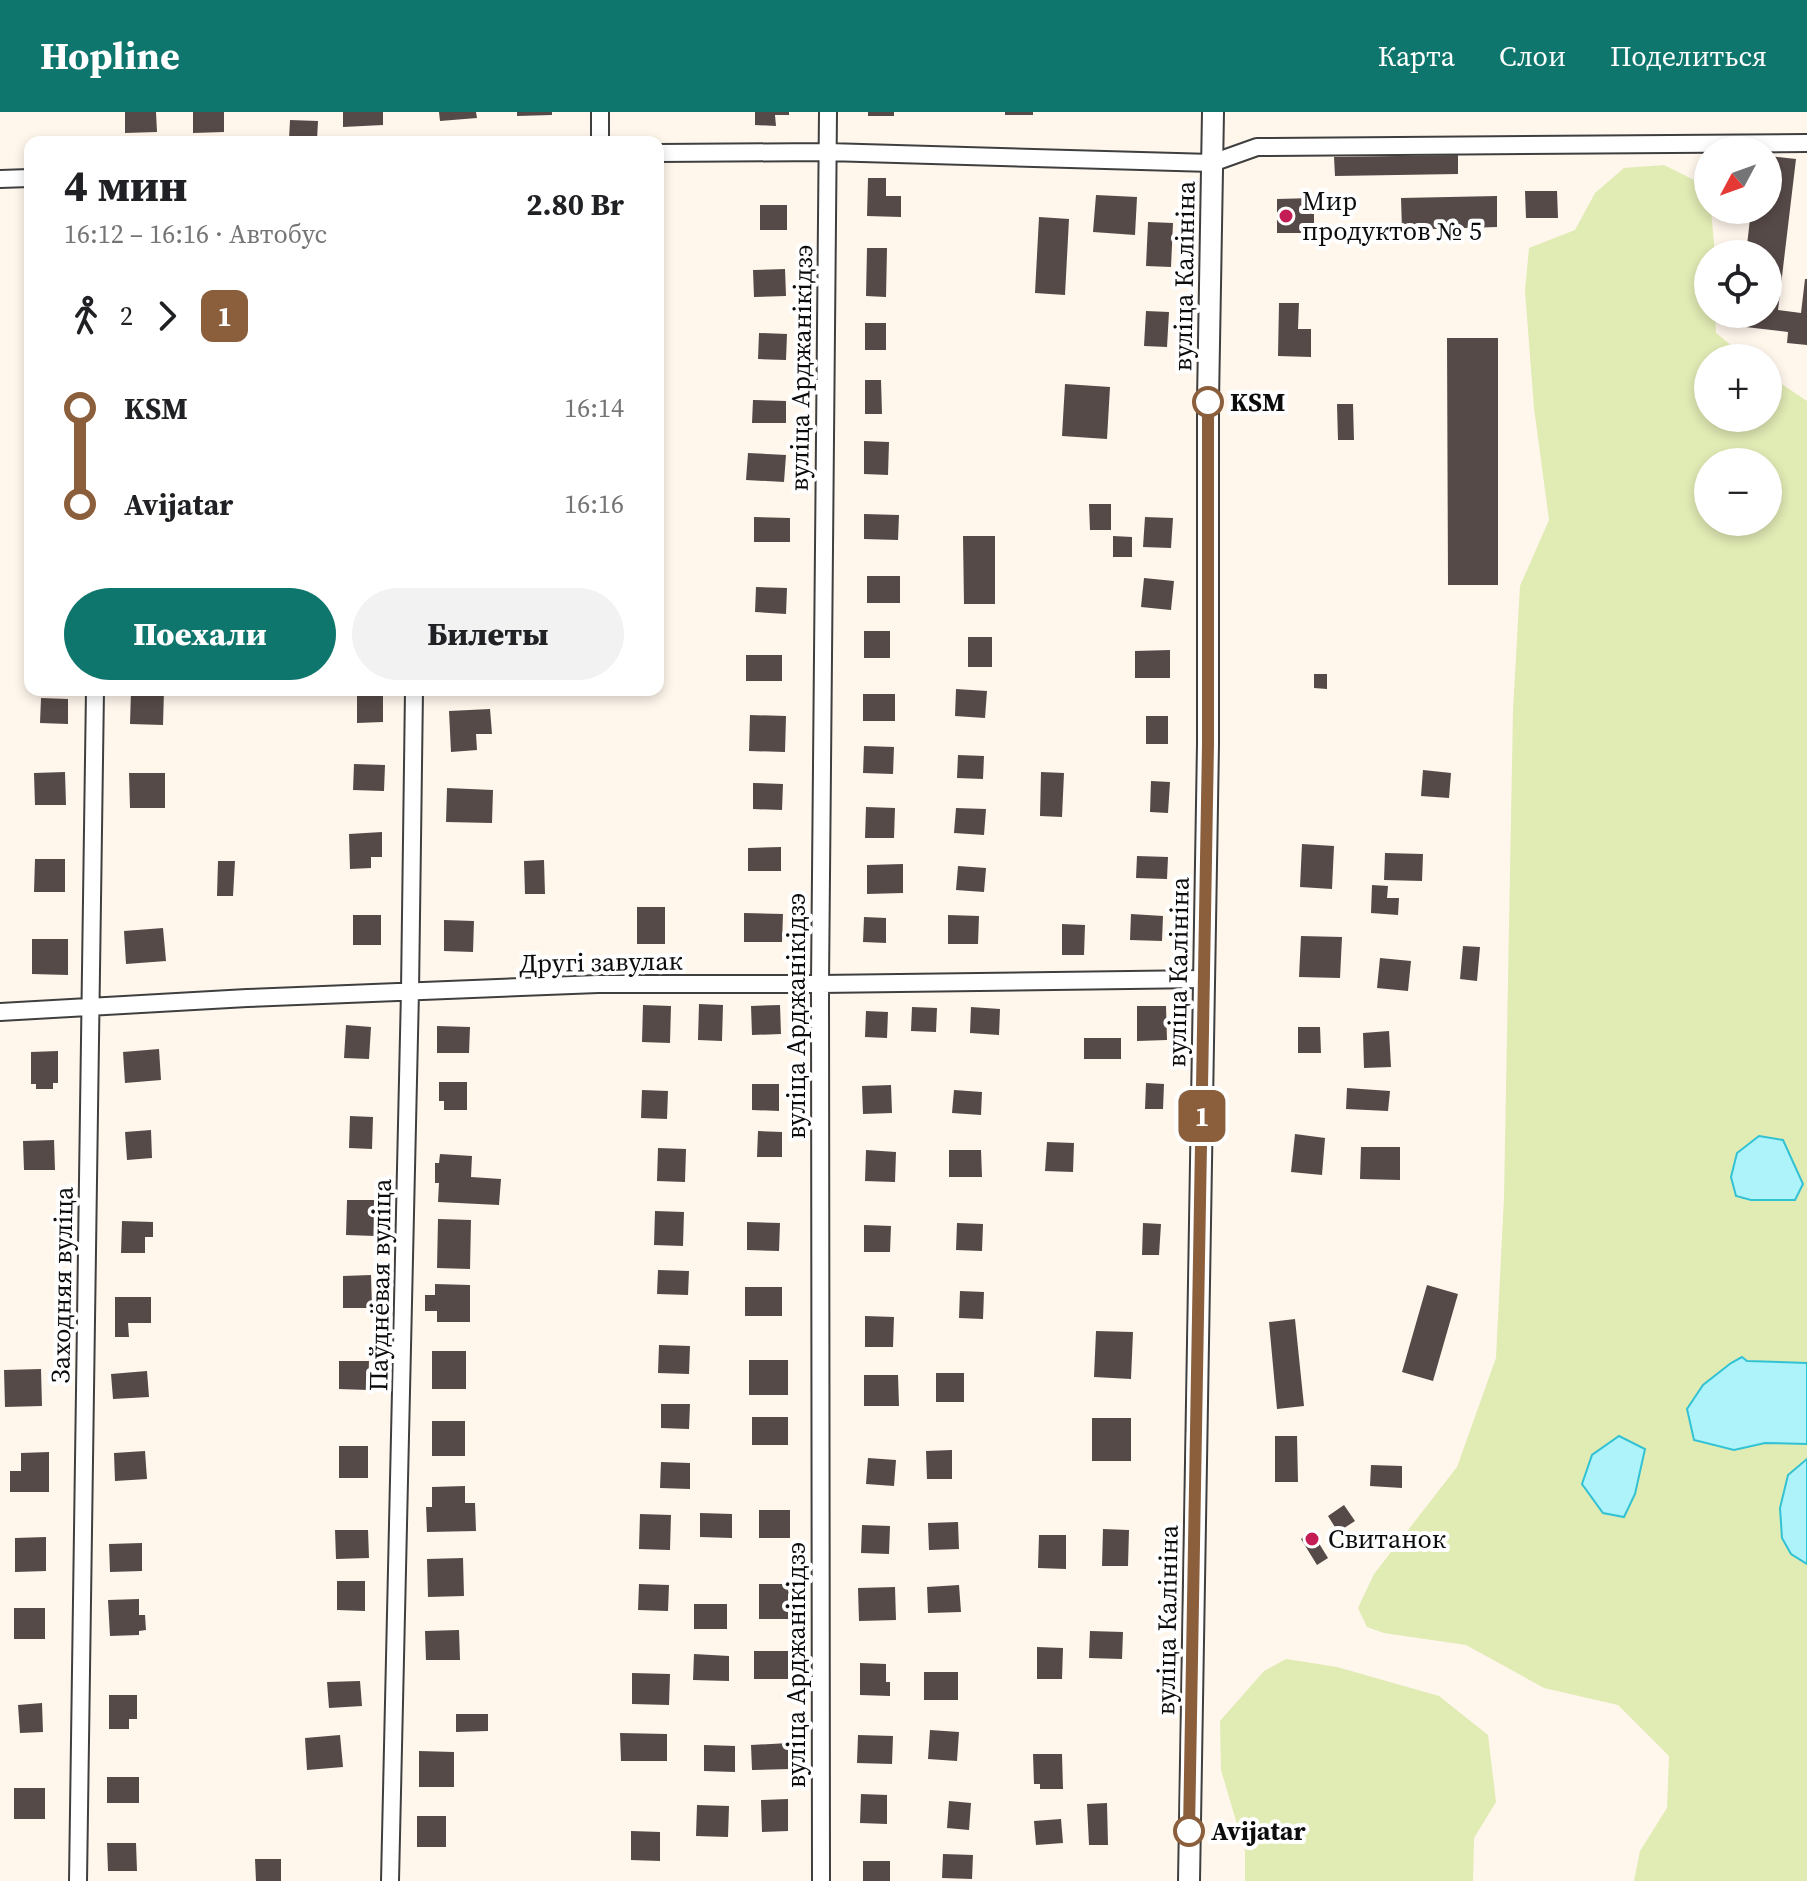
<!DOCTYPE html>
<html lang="ru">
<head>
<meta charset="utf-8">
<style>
  body { margin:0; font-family:"Source Serif 4",serif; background:#f2f2f2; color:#202124; height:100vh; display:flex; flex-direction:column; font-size:30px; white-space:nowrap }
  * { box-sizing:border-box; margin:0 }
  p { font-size:26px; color:#757577 }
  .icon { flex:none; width:44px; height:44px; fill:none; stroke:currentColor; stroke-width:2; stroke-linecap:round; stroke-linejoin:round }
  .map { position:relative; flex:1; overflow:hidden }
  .drawer { position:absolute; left:24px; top:24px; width:640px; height:560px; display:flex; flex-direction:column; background:#fff; border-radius:16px; box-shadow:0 4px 12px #0003 }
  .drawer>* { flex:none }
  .badge { padding:0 16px; border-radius:12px; font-size:28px; line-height:52px }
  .needle { width:52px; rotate:229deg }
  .fabs { position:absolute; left:1694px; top:24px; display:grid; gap:16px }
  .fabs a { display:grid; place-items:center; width:88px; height:88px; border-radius:50%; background:#fff; box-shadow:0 4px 12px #0003; font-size:40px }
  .map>.badge { position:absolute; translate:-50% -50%; box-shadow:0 0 0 4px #fff }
  .legs { display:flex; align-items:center; gap:12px; height:88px; padding:0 40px; font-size:26px }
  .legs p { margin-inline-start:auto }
  .headline { display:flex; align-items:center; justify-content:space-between; height:136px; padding:0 40px }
  h1 { font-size:44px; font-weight:800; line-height:60px }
  .cta { display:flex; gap:16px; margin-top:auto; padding:16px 40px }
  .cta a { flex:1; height:92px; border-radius:48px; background:#0f766e; color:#fff; font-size:32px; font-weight:800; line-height:92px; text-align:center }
  .cta a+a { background:#f2f2f2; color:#202124 }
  ul { padding:0 40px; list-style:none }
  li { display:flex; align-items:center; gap:28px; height:96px; font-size:30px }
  li i { display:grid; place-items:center; width:12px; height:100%; margin:0 10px; background:currentColor }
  li i::after { content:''; width:20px; height:20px; margin:-10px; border:6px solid; border-radius:50%; background:#fff }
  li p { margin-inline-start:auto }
  li:first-child i { background:linear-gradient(#0000 50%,currentColor 0) }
  li:last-child i { background:linear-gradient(currentColor 50%,#0000 0) }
  header { display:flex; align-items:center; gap:48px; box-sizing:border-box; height:112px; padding:0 40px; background:#0f766e; color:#fff }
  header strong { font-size:38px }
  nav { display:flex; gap:44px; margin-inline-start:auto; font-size:28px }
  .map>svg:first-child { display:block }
  .green { fill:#e1ebb4; fill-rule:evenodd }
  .water { fill:#aef3f9; stroke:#31c2d4; stroke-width:2 }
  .building { fill:#564a48 }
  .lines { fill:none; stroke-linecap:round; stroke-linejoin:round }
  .minor-casing { stroke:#3f3f3f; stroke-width:20 }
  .tertiary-casing { stroke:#3f3f3f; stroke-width:24 }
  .minor { stroke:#fff; stroke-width:16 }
  .tertiary { stroke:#fff; stroke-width:20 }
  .line-1-casing { stroke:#fff; stroke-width:18 }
  .line-1 { stroke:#8b5e3c; stroke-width:12 }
  .poi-dot { fill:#c41d55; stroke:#fff; stroke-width:3 }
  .stop-1-dot { fill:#fff; stroke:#8b5e3c; stroke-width:4 }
  .labels { text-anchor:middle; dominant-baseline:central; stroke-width:8; stroke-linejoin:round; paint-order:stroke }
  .poi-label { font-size:26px; fill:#0c0c0c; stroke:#fff; text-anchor:start }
  .street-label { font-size:26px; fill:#0c0c0c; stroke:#fff }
  .stop-label { font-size:26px; font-weight:bold; fill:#0c0c0c; stroke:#fff; text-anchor:start }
</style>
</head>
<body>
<header>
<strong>Hopline</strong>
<nav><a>Карта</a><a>Слои</a><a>Поделиться</a></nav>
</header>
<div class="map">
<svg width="1807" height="1769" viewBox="0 0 1807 1769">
  <rect width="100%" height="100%" fill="#fff6ec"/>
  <path class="green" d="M1664 53 1708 75V98H1711L1715 142H1708V202H1715L1716 221 1747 246H1708V306H1768V263L1807 289V1251L1746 1249 1734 1338 1765 1331 1807 1332V1347L1788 1363 1791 1442 1807 1452V1769H1634L1640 1739 1667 1696 1669 1644 1618 1593 1544 1576 1466 1533 1384 1521 1367 1515 1358 1496 1374 1462 1457 1355 1496 1246 1504 1085 1513 598 1520 474 1549 408 1534 296 1525 179 1529 136 1575 118 1595 81 1624 56ZM1708 350H1768V410H1708Z
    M1286 1547 1337 1555 1439 1584 1488 1623 1496 1690 1474 1726 1473 1769H1245V1739L1221 1658 1220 1609 1264 1559Z"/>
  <path class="water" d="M1759 1024 1783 1028 1803 1072 1795 1088H1751L1736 1084 1731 1065 1737 1041Z
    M1742 1245 1747 1249 1807 1251V1332L1765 1331 1734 1338 1694 1328 1687 1297 1703 1273 1731 1251Z
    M1619 1324 1645 1337 1635 1382 1624 1405 1603 1401 1582 1372 1592 1343Z
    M1807 1347V1452L1791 1442 1782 1426 1780 1396 1788 1363Z"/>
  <path class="building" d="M125 0H156L157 20 125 21Z
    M193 0H224V20L193 21Z
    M343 0H383V13L343 15Z
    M439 0H476L477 6 440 9Z
    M517 0H552V3L517 4Z
    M755 0H789V3H775L776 14 755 13Z
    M868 0H894V4H868Z
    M1005 0H1033V3H1005Z
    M290 8 318 9 317 28 289 27Z
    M1458 43V62L1335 64 1334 45Z
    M1768 44 1796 47 1778 198 1801 201 1805 167H1807V233L1787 231 1788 220 1737 214 1739 202H1768V142H1746L1751 98H1768Z
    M868 66H886V84H901V105L867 104Z
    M1525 79H1557L1558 106H1526Z
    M1096 83 1137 85 1135 123 1093 120Z
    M1497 84V115L1402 118 1401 86Z
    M1314 86V121H1277V87Z
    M760 93H787V118H760Z
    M1039 105 1069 107 1065 183 1035 181Z
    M1148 110 1173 111 1171 155 1146 154Z
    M867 136H887L886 185 866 184Z
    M785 157 786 184 754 185 753 158Z
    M1279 191H1299L1298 217H1311V245L1278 244Z
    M1146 199 1169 200 1167 235 1144 234Z
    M865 211H886V238H865Z
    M759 221 787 222 786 248 758 247Z
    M1447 226H1498V473H1448Z
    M865 268H881L882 302H865Z
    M1065 272 1110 275 1107 327 1062 324Z
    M753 288 786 289V311H752Z
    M1337 292H1353L1354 328H1338Z
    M864 329 889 330 888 363 864 362Z
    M748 341 786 343 784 370 746 368Z
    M1089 392H1111V418H1090Z
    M864 402 899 403 898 428 864 427Z
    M754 405 790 406V430H754Z
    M1145 405 1173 406 1171 436 1143 435Z
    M963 424H995V492H964Z
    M1113 424 1132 425V445H1113Z
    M867 464H900V491H867Z
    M1144 466 1174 469 1171 498 1141 495Z
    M756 475 787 476 786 502 755 500Z
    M864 519H890V546H864Z
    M968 525H992V555H968Z
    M1170 538V566H1135V539Z
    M746 543H782V569H746Z
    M1314 562H1327V577L1314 576Z
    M956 577 987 579 985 606 955 604Z
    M131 578H164L163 613 130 612Z
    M357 578H383V610L357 611Z
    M863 582H895V609H863Z
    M41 586 68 587V612L40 611Z
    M490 597 492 622H476L477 638 451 640 449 599Z
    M750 603 786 604 785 640 749 639Z
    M1146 604H1168V632H1146Z
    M864 634 894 635 893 662 863 661Z
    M958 643 984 644 983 667 957 666Z
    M354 652 385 653 384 679 353 678Z
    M1423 658 1451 661 1449 686 1421 684Z
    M65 660 66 693H35L34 661Z
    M1041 660 1064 661 1062 705 1040 704Z
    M129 661H165V696H130Z
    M1151 669 1170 670 1168 701 1150 700Z
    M753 671 783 672 782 698 753 697Z
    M447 676 493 678 492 711 446 710Z
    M866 695 895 696 894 726H865Z
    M956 696 986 697 984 723 954 721Z
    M382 720V745H371V756L350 757 349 722Z
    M1302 732 1334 734 1332 777 1300 775Z
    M781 735V759H748V736Z
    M1385 741 1423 742 1422 769 1384 768Z
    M1137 744 1168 745 1167 767 1136 766Z
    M35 747H65V780H34Z
    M544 748 545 782H525L524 749Z
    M218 749H235L233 784H217Z
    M903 752V781L867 782V753Z
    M958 754 986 756 984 780 956 778Z
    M1372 773 1388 774 1387 786H1399L1398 803 1371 801Z
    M637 795H665V832H637Z
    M744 801 783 802 782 830H744Z
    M1131 802 1163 804 1162 829 1130 828Z
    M353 803H381V833H353Z
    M948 803 979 804 978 832H948Z
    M864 805 886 806V831L863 830Z
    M444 808 474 809 473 840 444 839Z
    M1062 812 1085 813 1084 843H1062Z
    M163 816 166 849 126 852 124 819Z
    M1301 824 1342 825 1340 866 1299 865Z
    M32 827H68V863L32 862Z
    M1463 834 1480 835 1477 869 1460 867Z
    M1380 846 1411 849 1408 879 1377 876Z
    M699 892 723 893 722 929 698 928Z
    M643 893 671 894 670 931 642 930Z
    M780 893 781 922 752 923 751 894Z
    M1137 894H1166L1167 928 1137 929Z
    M912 895 937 896 936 920 911 919Z
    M971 895 1000 897 999 923 970 921Z
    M866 899 888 900 887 926 865 925Z
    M346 913 371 915 369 947 344 946Z
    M437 914 470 915 469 941H437Z
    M1298 915H1320L1321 941H1298Z
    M1389 919 1391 955 1364 956 1363 921Z
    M1084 926H1121V947H1084Z
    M159 937 161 968 125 971 123 940Z
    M58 939V971H53V977H36V972H31V940Z
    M439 970H467V998H444V989H439Z
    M1146 971 1164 972 1163 997H1145Z
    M752 972H779V999L752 998Z
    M891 973 892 1001 863 1002 862 974Z
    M1347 976 1390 979 1388 999 1346 997Z
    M642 978 668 979 667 1007 641 1006Z
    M954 978 982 980 981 1003 952 1001Z
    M350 1004 373 1005 372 1037 349 1036Z
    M151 1018 152 1046 127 1048 125 1020Z
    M758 1019 782 1020V1045H757Z
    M1295 1022 1325 1026 1322 1063 1291 1060Z
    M54 1028 55 1058H24L23 1029Z
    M1047 1030 1074 1031 1073 1060 1045 1059Z
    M1361 1035H1400V1068L1360 1067Z
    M658 1036 686 1037 685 1070 657 1069Z
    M866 1038 896 1040 895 1070 865 1069Z
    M949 1038H981L982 1065H949Z
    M440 1042 472 1044 471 1065 501 1067 499 1093 438 1090 439 1071H435V1051H439Z
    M347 1088H376L375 1124 346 1123Z
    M655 1099 684 1100 683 1134 654 1133Z
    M438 1107 471 1108 470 1157 437 1156Z
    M122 1109 153 1110V1125H145V1141H121Z
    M747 1110 780 1111 779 1139 747 1138Z
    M957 1111 983 1112 982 1139 956 1138Z
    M1143 1111 1161 1112 1159 1143H1142Z
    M864 1113 891 1114 890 1140H864Z
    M658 1158 689 1159 688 1183 657 1182Z
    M371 1163 372 1196H343V1164Z
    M435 1172 470 1173V1210H437V1199H425V1183H435Z
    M1427 1173 1458 1182 1433 1269 1402 1260Z
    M745 1175H782V1204H745Z
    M960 1179 984 1180 983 1207 959 1206Z
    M115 1185H151V1211H128L129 1225H115Z
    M865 1204 894 1205 893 1235H865Z
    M1295 1207 1304 1294 1277 1297 1269 1210Z
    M1096 1219 1133 1220 1131 1267 1094 1265Z
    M659 1233 690 1234 689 1262 658 1261Z
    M432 1239H466V1277H432Z
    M749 1248H788V1283H749Z
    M339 1249H369L368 1278 339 1277Z
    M41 1257 42 1294 5 1295 4 1258Z
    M147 1259 149 1285 113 1287 111 1262Z
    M936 1261H964V1290H936Z
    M864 1263H898L899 1294H864Z
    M661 1292H690L689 1317 661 1316Z
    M752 1305H788V1333H752Z
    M1092 1306H1131V1349H1092Z
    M432 1309H465V1344H432Z
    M1275 1324H1297L1298 1370H1275Z
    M339 1334H368V1366H339Z
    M952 1338V1367H927L926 1339Z
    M145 1339 147 1367 115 1369 114 1341Z
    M49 1340V1380H10V1359H21V1341Z
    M868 1346 896 1348 894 1374 866 1372Z
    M661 1350 690 1351V1377L660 1376Z
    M1371 1353 1402 1354V1376L1370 1374Z
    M465 1374V1391H475L476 1419 427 1420 426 1395H432V1375Z
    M1344 1393 1355 1409 1338 1420 1328 1404Z
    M759 1398H790V1426H759Z
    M700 1401 732 1402V1426L700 1425Z
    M640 1402 671 1403 670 1438 639 1437Z
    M958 1410 959 1437 929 1438 928 1411Z
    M862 1413 890 1414 889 1442 861 1441Z
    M1103 1417 1129 1418 1128 1454H1102Z
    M335 1418H368L369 1446 336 1447Z
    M1312 1420 1328 1446 1317 1453 1301 1427Z
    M1039 1423H1066V1457L1038 1456Z
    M46 1425V1459L15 1460V1426Z
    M142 1431V1459L110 1460 109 1432Z
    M463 1446 464 1484 428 1485 427 1447Z
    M337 1469H365V1499L337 1498Z
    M639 1472 669 1473 668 1499 638 1498Z
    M759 1472H792V1507H759Z
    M959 1473 961 1500 928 1501 927 1475Z
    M895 1475 896 1508 859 1509 858 1476Z
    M139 1487V1503H145L146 1518 139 1519V1523L110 1524 108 1488Z
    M694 1492H727V1517H694Z
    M14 1496H45V1527H14Z
    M459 1518 460 1548H426L425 1519Z
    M1090 1519 1123 1520 1122 1547 1089 1546Z
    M1037 1535 1063 1536 1062 1567H1037Z
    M754 1539H788V1567H754Z
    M694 1542 729 1544V1569L693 1568Z
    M860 1551 886 1552V1570H890V1584L860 1583Z
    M924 1560H958V1588H924Z
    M632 1561 670 1562 669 1593 632 1592Z
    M360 1569 362 1594 329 1596 327 1570Z
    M109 1583H137V1607H129V1617H109Z
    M42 1591 43 1620 20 1621 18 1593Z
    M456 1602H488V1619L456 1620Z
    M930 1618 959 1620 957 1649 928 1647Z
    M620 1621 667 1622V1649H621Z
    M340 1623 343 1655 307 1658 305 1626Z
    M858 1623 893 1624 892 1652 857 1651Z
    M789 1631 790 1657 752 1658 751 1633Z
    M704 1633 735 1634V1660L704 1659Z
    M419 1639 454 1640V1675H419Z
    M1033 1642H1062L1063 1677H1040V1672H1034Z
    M107 1665H139V1691H107Z
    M14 1676H45V1707H14Z
    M861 1682 887 1683V1712L860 1711Z
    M788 1687V1719L762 1720 761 1688Z
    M949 1689 971 1691 969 1718 947 1716Z
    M1107 1691 1108 1733H1089L1087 1692Z
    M697 1693 729 1694 728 1725 696 1724Z
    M417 1704H446V1735H417Z
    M1061 1707 1063 1731 1036 1733 1034 1709Z
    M631 1719 660 1720V1749L631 1748Z
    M107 1731H136L137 1759H108Z
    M943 1742 973 1743 972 1767 942 1766Z
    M255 1747H281V1769H256Z
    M863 1749H890V1769H863Z"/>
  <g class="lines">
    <defs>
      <path id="minor" d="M600 0V30
        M658 41 827 40 1212 51 1257 35 1807 31
        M0 67 30 66
        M0 900 247 886 598 872H820L1204 867
        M78 1769 95 578
        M390 1769 410 879 414 578
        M821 1769 820 872 828 0"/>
      <path id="tertiary" d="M1189 1769 1208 632V289L1213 0"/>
    </defs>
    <use href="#minor" class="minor-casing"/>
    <use href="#tertiary" class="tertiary-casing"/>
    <use href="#minor" class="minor"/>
    <use href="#tertiary" class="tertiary"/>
  </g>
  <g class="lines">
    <defs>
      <path id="line-1" d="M1189 1719 1208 632V290"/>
    </defs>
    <use href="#line-1" class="line-1-casing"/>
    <use href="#line-1" class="line-1"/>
  </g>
  <g class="poi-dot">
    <circle cx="1286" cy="104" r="8"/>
    <circle cx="1312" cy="1427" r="8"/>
  </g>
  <g class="stop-1-dot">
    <circle cx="1208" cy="290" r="14"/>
    <circle cx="1189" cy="1719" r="14"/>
  </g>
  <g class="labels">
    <g class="poi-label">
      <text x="1302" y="89">Мир<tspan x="1302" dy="30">продуктов № 5</tspan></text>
      <text x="1328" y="1427">Свитанок</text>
    </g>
    <g class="street-label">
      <text transform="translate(1184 164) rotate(-89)">вуліца Калініна</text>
      <text transform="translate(801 256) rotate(-89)">вуліца Арджанікідзэ</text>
      <text transform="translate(601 850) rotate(-1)">Другі завулак</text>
      <text transform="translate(1178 860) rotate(-89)">вуліца Калініна</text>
      <text transform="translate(796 904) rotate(-90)">вуліца Арджанікідзэ</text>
      <text transform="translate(62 1173) rotate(-89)">Заходняя вуліца</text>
      <text transform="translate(380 1173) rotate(-89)">Паўднёвая вуліца</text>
      <text transform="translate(1167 1508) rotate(-89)">вуліца Калініна</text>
      <text transform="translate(796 1553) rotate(-90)">вуліца Арджанікідзэ</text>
    </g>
    <g class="stop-label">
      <text x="1230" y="290">KSM</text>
      <text x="1211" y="1719">Avijatar</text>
    </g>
  </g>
</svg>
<div class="fabs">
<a><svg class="needle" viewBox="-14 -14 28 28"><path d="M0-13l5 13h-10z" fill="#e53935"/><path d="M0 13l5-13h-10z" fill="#757577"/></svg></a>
<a><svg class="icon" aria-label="locate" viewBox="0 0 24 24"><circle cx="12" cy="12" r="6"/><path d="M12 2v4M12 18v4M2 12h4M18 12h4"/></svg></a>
<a>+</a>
<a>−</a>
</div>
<b class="badge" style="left:1202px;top:1004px;background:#8b5e3c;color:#fff">1</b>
<section class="drawer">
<div class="headline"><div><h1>4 мин</h1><p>16:12 – 16:16 · Автобус</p></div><b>2.80 Br</b></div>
<div class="legs"><svg class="icon" aria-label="walk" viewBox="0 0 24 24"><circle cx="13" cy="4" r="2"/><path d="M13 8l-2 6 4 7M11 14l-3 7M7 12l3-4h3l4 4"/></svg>2<svg class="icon" aria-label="forward" viewBox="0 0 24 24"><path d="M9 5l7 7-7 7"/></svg><b class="badge" style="background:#8b5e3c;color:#fff">1</b></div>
<ul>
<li><i style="color:#8b5e3c"></i><b>KSM</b><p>16:14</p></li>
<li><i style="color:#8b5e3c"></i><b>Avijatar</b><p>16:16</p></li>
</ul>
<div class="cta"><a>Поехали</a><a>Билеты</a></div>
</section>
</div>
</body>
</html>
